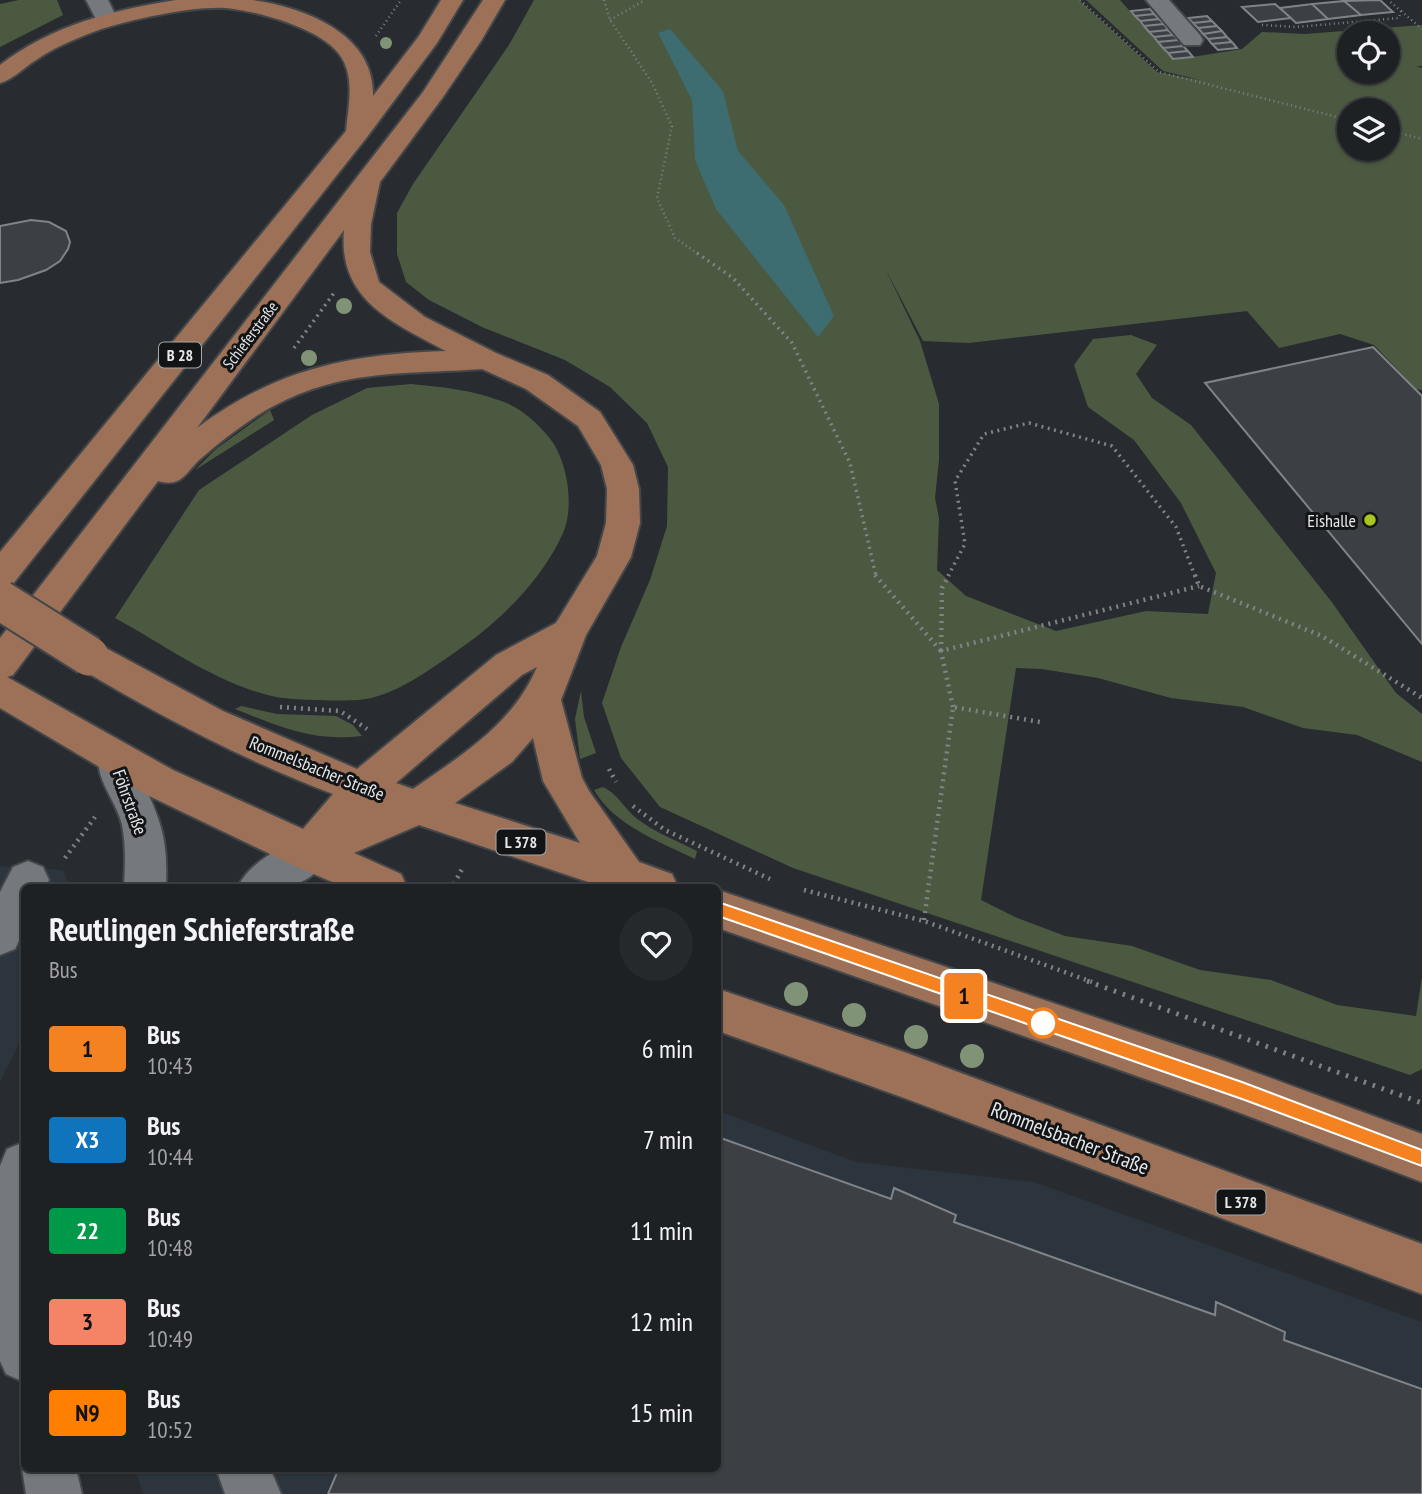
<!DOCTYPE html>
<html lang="en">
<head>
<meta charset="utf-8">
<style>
  body { margin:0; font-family:"PT Sans Narrow",sans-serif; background:#26292c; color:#f1f3f6; height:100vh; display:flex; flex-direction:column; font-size:26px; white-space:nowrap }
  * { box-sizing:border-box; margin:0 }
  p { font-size:23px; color:#a1a3a6 }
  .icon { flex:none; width:38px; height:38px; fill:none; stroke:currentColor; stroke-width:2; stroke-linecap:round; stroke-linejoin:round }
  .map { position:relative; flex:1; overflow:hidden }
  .drawer { position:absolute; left:21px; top:884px; width:700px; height:588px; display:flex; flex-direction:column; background:#1e2124; border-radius:10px; box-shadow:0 2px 5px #0004,0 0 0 2px #3c3e41 }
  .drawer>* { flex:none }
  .badge { padding:0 14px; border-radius:5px; font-size:24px; line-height:46px }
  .controls { position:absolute; left:1337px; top:21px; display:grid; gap:14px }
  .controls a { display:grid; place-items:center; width:63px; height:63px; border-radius:50%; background:#1e2124; box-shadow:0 2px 5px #0004,0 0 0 2px #3c3e41; font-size:35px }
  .map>.badge { position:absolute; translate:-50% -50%; box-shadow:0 0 0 4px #fff }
  .round { display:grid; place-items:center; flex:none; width:74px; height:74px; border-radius:37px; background:#26292c }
  .overview { display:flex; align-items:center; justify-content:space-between; height:119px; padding:0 28px }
  h1 { font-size:33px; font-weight:700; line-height:52px }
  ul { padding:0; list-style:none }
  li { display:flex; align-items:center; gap:21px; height:91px; padding:0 28px }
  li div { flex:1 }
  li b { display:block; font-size:26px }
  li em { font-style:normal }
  li .badge { min-width:77px; font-weight:700; text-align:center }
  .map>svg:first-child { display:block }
  .built { fill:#2c353d }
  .green { fill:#4c5941; fill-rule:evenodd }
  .water { fill:#3d6c71 }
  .building { fill:#3c4044; stroke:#7f8489; stroke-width:2 }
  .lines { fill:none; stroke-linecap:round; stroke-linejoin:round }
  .minor-casing { stroke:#44474a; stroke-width:4 }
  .major-casing { stroke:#44474a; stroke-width:4 }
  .path-far3 { stroke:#808386; stroke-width:2.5; stroke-dasharray:1 3.5; stroke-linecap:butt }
  .path-far2 { stroke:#808386; stroke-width:3.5; stroke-dasharray:2 4.5; stroke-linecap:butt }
  .path-far1 { stroke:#808386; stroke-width:4.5; stroke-dasharray:2 5; stroke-linecap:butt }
  .path { stroke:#808386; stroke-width:5; stroke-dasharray:2.5 7; stroke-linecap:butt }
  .minor { fill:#75797e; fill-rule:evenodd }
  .major { fill:#9d7158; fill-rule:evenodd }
  .major-bridge-casing { stroke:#44474a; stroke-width:43; stroke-linecap:butt }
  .major-bridge { stroke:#9d7158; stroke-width:39 }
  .tree { fill:#819376 }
  .line { fill:#f58220; stroke:#fff; stroke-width:2 }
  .poi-dot { fill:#a8c71c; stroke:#121416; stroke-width:2.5 }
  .stop-dot { fill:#fff; stroke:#f58220; stroke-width:3.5 }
  .labels { text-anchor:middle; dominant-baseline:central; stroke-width:6; stroke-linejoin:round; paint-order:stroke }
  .far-street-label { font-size:16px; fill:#e5e7ea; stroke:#121416 }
  .shield { fill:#121416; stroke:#a6a8aa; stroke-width:2 }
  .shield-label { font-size:16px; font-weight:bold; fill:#e5e7ea }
  .poi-label { font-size:18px; fill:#e5e7ea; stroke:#121416; text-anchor:end }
  .street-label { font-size:18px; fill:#e5e7ea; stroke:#121416 }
  .near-street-label { font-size:21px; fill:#e5e7ea; stroke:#121416 }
</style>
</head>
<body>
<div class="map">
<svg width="1422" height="1494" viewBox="0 0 1422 1494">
  <rect width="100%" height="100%" fill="#282c30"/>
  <path class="built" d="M0 866 63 870 70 887H24V1034L0 1081Z
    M718 1111 856 1162 1034 1182 1422 1322V1494H143L135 1468H718Z"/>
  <path class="green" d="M19 0H57L63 15 0 47V4Z
    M534 0H1079L1157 72 1200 80 1163 71 1086 0H1120L1173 60 1242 49 1262 32 1305 34 1422 25V66H1416L1422 68V390L1416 389 1374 345 1340 334 1279 348 1247 311 969 343 923 341 885 268 920 341 939 404V460L935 498 939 518 937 570 966 596 1056 631 1146 611 1208 614 1216 573 1181 503 1134 440 1088 407 1074 365 1093 339 1131 335 1157 345 1136 374 1152 398 1191 425 1331 601 1396 693 1422 714V762L1357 735 1303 728 1243 707 1171 698 1098 678 1042 669 1016 668 981 900 1015 917 1065 936 1132 946 1200 970 1271 980 1337 1005 1416 1016 1422 977V1069L1410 1075 793 868 660 807 621 758 602 703 621 647 650 580 667 526 668 467 647 423 610 387 565 360 482 327 429 300 406 282 397 254V213L413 184 509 45ZM1349 33H1388V72H1349ZM1349 110H1388V149H1349Z
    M411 384C443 387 473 390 504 402 523 409 545 429 555 446 568 469 574 508 563 533 541 582 498 623 454 653 427 671 399 693 366 699 350 702 292 700 276 697 219 685 166 646 115 618L199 490 312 415 367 388Z
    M270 410 274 420 195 470 216 449Z
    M581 691 584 717 596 753 580 759 575 719Z
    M241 706 277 714 336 716 353 725 362 736C313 742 280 727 235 709Z
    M603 787C617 793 624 808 636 818 654 832 677 841 697 851L695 859C660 842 614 825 594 790Z"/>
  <path class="water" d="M670 29 723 91 738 151 784 205 834 316 818 337 716 209 695 160 692 100 658 33Z"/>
  <path class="building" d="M1380 0 1393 12 1361 15 1344 1Z
    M1344 1 1361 15 1328 19 1312 4Z
    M1275 4 1291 18 1258 22 1242 7Z
    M1312 4 1328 19 1296 23 1280 8Z
    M1150 9 1154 14 1135 16 1131 11Z
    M1154 14 1159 19 1140 21 1135 16Z
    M1207 16 1212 21 1193 23 1188 18Z
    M1159 19 1164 24 1144 26 1140 21Z
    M1212 21 1217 26 1198 28 1193 23Z
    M1164 24 1168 30 1149 32 1144 26Z
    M1217 26 1222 31 1203 34 1198 28Z
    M1168 30 1173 35 1154 37 1149 32Z
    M1222 31 1227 37 1208 39 1203 34Z
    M1173 35 1179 40 1158 42 1154 37Z
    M1227 37 1232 42 1212 44 1208 39Z
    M1179 40 1183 46 1163 48 1158 42Z
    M1232 42 1237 48 1218 50 1212 44Z
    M1183 46 1188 51 1168 53 1163 48Z
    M1188 51 1193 57 1173 59 1168 53Z
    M31 220 49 222 66 231 70 242 68 249 60 261 46 270 18 280 0 283V226Z
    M1373 347 1422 396V644L1205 383Z
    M718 1137 891 1199 894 1188 956 1215 954 1222 1215 1315 1216 1302 1285 1332 1284 1340 1422 1389V1494H328L339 1468H718Z"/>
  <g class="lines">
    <defs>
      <path id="minor" d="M86 0H108L118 20 115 25H99Z
        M1146 0H1169L1200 35 1203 40 1200 45H1184Z
        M116 742 130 747C135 757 136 767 141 777 161 823 168 836 166 887H124C125 866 126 845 122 825 116 798 89 774 102 747Z
        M309 835 323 840 329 853C311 893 275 887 238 887 248 863 285 844 309 835Z
        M28 861 43 867 49 880 45 887H24V930L15 949 0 955V892L13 867Z
        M24 1142V1382L6 1374 0 1361V1166L7 1149Z
        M24 1461V1468H76L82 1494H26L22 1468Z
        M216 1468H270L281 1494H225Z"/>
      <path id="major" d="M176 0C201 0 228 0 252 0 301 7 375 32 373 96L419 36 441 0H463L437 43 367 137 12 585 0 589V552L346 131C348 108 354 84 344 62 330 30 258 11 225 8 192 6 120 21 88 34 70 41 52 49 36 60 23 68 14 79 0 83V65C52 25 113 10 176 0Z
        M483 0H505L481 41 443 97 380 182 371 224 370 252 379 282 425 317 496 353 548 375 600 412 633 465 639 489 640 523 631 557 586 635 561 700 582 778 589 791 639 862 672 874 678 887H603L419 825 354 853 401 874 407 887H344L295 866 145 794 0 708V638L423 92ZM344 230C338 300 392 322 446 351 349 354 276 369 197 428ZM482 369 526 389 578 426 601 465 607 489 606 523 597 556 556 623 496 655 357 769 223 711 102 646 89 642 76 646 71 656 76 666C158 715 243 760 333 794L303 829 173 770 7 677 13 675 158 481C165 483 172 484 179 480 186 476 192 467 198 461 217 444 237 429 258 415 335 368 396 375 482 369ZM537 667C513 724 462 755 413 789L396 783 522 675ZM533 738 543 781 580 843 455 803 512 762Z
        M718 890 1219 1059 1422 1134V1182L1219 1105 718 928Z
        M718 989 907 1053 1422 1244V1294L907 1099 718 1031Z"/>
    </defs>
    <use href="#minor" class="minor-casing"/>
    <use href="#major" class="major-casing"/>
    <path class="path-far3" d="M604 0 610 20 652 83 672 126 657 198 675 238 700 255
      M1080 0 1159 72 1349 120
      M1401 11 1422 29
      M610 20 645 0
      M1262 25 1296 27 1399 18 1401 11 1388 0
      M376 36 401 0
      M1388 130 1422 139"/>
    <path class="path-far2" d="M697 253 733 278 792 343 850 463 876 576
      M294 348 334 293
      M948 576 965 544 955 481 984 434 1029 423 1112 446 1176 527 1195 576"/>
    <path class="path-far1" d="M875 575 941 651
      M1195 575 1199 586 1322 636 1422 698
      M941 651 942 588 949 575
      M280 707 340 711 367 729
      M953 707 941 651 1199 586
      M609 769 616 782
      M633 806 665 830 770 879
      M65 858 95 817
      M454 884 462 869
      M804 890 924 921 1092 982
      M924 920 953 707 1040 722"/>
    <path class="path" d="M1087 981 1422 1103"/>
    <use href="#minor" class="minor"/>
    <use href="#major" class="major"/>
    <defs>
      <path id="major-bridge" d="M0 600 89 656"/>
    </defs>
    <use href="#major-bridge" class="major-bridge-casing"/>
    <use href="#major-bridge" class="major-bridge"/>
  </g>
  <g class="tree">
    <circle cx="386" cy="43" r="6"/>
    <circle cx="344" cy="306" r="8"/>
    <circle cx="309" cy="358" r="8"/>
    <circle cx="796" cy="994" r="12"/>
    <circle cx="854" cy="1015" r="12"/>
    <circle cx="916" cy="1037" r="12"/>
    <circle cx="972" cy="1056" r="12"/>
  </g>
  <path class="line" d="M718 902 1242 1082 1422 1150V1166L1242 1099 718 916 710 909Z"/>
  <circle class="poi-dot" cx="1370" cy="520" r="7"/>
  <circle class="stop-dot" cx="1043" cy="1023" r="14"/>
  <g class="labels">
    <g class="far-street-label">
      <text transform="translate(250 335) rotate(-53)">Schieferstraße</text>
    </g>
    <g class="shield">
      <rect x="159" y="342.5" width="42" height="25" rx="5"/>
      <rect x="496.5" y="829.5" width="49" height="25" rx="5"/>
      <rect x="1216.5" y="1189.5" width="49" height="25" rx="5"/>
    </g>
    <g class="shield-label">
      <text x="180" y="355">B 28</text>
      <text x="521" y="842">L 378</text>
      <text x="1241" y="1202">L 378</text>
    </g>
    <g class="poi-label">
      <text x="1356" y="520">Eishalle</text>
    </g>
    <g class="street-label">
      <text transform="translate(317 768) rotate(22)">Rommelsbacher Straße</text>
      <text transform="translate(130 802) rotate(70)">Föhrstraße</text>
    </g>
    <g class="near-street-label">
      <text transform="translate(1070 1138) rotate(21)">Rommelsbacher Straße</text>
    </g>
  </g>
</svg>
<div class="controls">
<a><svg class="icon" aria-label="locate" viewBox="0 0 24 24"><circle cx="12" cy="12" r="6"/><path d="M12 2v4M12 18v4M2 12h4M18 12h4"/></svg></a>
<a><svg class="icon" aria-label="layers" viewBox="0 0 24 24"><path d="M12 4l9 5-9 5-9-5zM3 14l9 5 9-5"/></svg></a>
</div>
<b class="badge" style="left:964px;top:996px;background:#f58220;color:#111">1</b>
<section class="drawer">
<div class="overview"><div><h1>Reutlingen Schieferstraße</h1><p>Bus</p></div><a class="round"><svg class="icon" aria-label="heart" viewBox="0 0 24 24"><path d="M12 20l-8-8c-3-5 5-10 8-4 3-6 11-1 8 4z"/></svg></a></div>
<ul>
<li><span class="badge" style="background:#f58220;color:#111">1</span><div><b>Bus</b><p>10:43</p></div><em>6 min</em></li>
<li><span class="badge" style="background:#1074bc;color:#fff">X3</span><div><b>Bus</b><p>10:44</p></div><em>7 min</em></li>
<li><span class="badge" style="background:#009949;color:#fff">22</span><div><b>Bus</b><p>10:48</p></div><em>11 min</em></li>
<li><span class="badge" style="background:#f48465;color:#111">3</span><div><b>Bus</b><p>10:49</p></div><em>12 min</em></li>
<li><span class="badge" style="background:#ff8000;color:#111">N9</span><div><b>Bus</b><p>10:52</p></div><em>15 min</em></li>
</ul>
</section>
</div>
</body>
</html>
